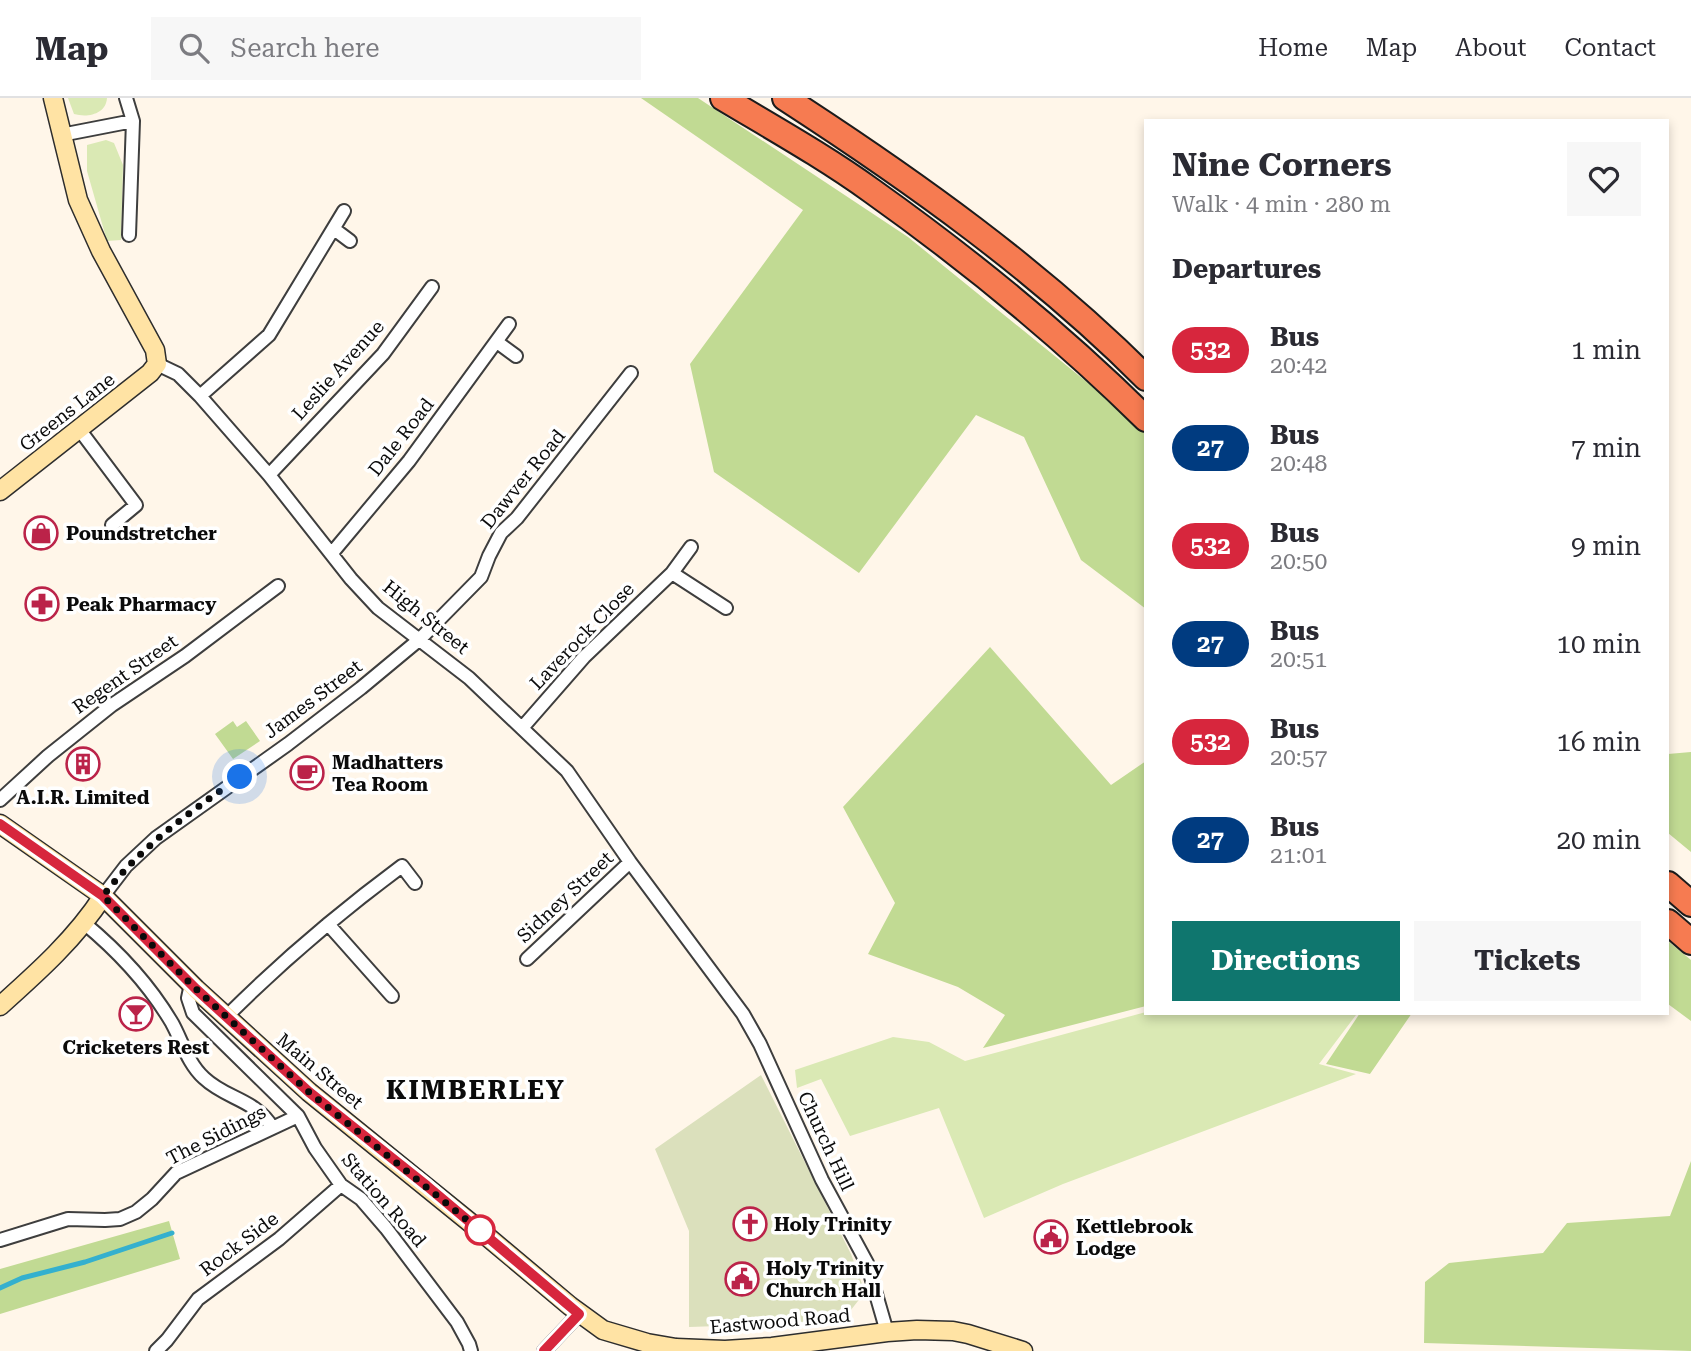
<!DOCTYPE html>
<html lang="en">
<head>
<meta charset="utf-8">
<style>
  body { margin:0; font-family:"Roboto Serif",serif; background:#f7f7f7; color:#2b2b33; height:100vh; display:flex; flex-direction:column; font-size:26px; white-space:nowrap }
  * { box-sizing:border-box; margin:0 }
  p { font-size:23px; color:#7c7c81 }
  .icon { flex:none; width:38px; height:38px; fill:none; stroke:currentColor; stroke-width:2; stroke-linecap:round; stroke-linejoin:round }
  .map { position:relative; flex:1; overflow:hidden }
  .details { position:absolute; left:1144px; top:21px; width:525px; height:896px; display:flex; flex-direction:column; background:#fff; border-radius:0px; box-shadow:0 4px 10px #0003 }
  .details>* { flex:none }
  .badge { padding:0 14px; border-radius:23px; font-size:24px; line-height:46px }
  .you { position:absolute; width:35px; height:35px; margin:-18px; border:5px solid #fff; border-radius:50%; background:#1a73e8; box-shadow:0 0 0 10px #1a73e833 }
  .map>.badge { position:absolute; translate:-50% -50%; box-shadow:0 0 0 4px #fff }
  h2 { padding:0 28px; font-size:26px; line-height:63px }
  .round { display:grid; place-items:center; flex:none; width:74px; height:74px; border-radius:0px; background:#f7f7f7 }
  .overview { display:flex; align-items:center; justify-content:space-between; height:119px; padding:0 28px }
  h1 { font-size:33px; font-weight:700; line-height:52px }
  .primary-button { display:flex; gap:14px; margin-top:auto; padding:14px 28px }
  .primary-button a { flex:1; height:80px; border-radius:0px; background:#0f766e; color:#fff; font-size:28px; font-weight:700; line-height:80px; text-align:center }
  .primary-button a+a { background:#f7f7f7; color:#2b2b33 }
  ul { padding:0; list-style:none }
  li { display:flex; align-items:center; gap:21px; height:98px; padding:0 28px }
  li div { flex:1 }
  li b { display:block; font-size:26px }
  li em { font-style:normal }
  li .badge { min-width:77px; font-weight:700; text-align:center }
  header { display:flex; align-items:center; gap:42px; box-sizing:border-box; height:98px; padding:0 35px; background:#fff; border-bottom:2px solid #e1e1e2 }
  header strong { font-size:33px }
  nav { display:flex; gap:38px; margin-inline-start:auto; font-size:24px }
  .search { width:490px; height:63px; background:#f7f7f7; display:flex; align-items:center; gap:18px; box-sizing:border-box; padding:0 24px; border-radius:0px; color:#7c7c81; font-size:26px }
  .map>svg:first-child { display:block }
  .green { fill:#dae9b4 }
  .forest { fill:#c1da93 }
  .cemetery { fill:#dbe0bc }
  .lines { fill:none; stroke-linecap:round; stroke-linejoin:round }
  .stream { stroke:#34b0ce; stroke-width:5 }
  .street-casing { stroke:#3e3e3e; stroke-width:16 }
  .secondary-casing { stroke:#2d2d2d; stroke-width:21 }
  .highway-casing { stroke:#1c1c1c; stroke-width:28 }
  .street { stroke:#fff; stroke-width:12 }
  .secondary { stroke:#ffe3a4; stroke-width:18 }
  .highway { stroke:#f67b51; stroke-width:24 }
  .line-casing { stroke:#fff; stroke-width:16 }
  .line { stroke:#d7263d; stroke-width:10 }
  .walk { stroke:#0b0b0b; stroke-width:7; stroke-dasharray:0 12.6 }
  .stop-dot { fill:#fff; stroke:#d7263d; stroke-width:3.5 }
  .labels { text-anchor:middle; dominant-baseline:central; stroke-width:7; stroke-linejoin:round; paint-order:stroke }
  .street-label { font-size:19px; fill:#0b0b0b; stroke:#fff }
  .poi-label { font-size:19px; font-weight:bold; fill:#0b0b0b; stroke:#fff; text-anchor:start }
  .district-label { font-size:26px; font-weight:bold; letter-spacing:2px; fill:#0b0b0b; stroke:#fff }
</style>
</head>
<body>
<header>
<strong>Map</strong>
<div class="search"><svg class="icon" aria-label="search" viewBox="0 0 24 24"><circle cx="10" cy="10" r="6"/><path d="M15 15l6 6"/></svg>Search here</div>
<nav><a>Home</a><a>Map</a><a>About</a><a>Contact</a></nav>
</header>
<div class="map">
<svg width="1691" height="1253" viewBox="0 0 1691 1253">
  <rect width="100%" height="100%" fill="#fff6e9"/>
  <path class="green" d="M68 0H107C106 16 88 20 74 16Z
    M106 42 114 45 123 67 121 142 107 143 87 73V47Z
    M1146 914 1354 915 1356 917 1319 966 1356 976 1063 1086 984 1120 939 1010 850 1038 821 981 797 990 795 972 893 939 929 944 965 963Z"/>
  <path class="forest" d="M641 0H698L908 139 1125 315 1146 337V511L1081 462 1024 339 976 317 859 475 714 374 690 266 803 112Z
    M990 549 1111 687 1146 663V908L983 950 1005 917 958 889 868 856 895 805 843 709Z
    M233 623 237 629 246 623 260 643 233 661 215 636Z
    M1691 654V754L1668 735V656Z
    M1668 843 1691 862V923L1668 906Z
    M1360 915H1412L1370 976 1326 966Z
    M1691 1063V1253L1424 1245 1425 1184 1449 1165 1543 1155 1567 1125 1670 1118Z
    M169 1123 180 1161 0 1216V1171Z"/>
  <path class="cemetery" d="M761 977 851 1156 865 1194 847 1217 806 1225 689 1229V1133L655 1051Z"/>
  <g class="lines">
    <path class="stream" d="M0 1190 22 1180 85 1164 172 1135"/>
    <defs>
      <path id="street" d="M126 0 133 23 129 137
        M61 37 133 23
        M334 131 350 143
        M497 244 516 258
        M157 266 178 276 200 298 269 377 351 481 378 510 469 580 567 673 630 764 743 916 760 946 822 1082 867 1165 887 1234
        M200 298 269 237 344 113
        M79 331 136 407 112 427
        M269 377 383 256 432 189
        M332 455 409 363 509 226
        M672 475 726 510
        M522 630 584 559 672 475 691 449
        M0 702 48 658 112 607 185 558 278 488
        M103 798 126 768 156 740 288 646 361 590 420 541 481 479 489 458 501 435 517 420 631 275
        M84 825C119 854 149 886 172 925 182 943 188 966 204 980 226 1001 255 1001 272 1029
        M328 826 392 898
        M527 861 630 764
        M191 886 188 900 193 915 298 1018 315 1050 341 1087 361 1101 386 1130 457 1224 469 1246 471 1253
        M226 919C281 864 340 814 402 768L415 785
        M0 1142 68 1121 105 1122 120 1121 136 1114 152 1101 176 1075 298 1018
        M156 1253 167 1242 198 1201 279 1141 341 1087
        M544 1253 579 1216"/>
      <path id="secondary" d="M0 393 150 275 157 266 155 252 101 153 78 102 53 0
        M0 726 103 798 196 891 309 994 483 1135 570 1208 603 1232 647 1245 676 1250 725 1252 772 1249 887 1234 917 1232 953 1233 968 1236 1023 1253
        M0 908C38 874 76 840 103 798"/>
      <path id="highway" d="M723 0C773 30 825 59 872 93 969 162 1062 238 1146 321
        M785 0C913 83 1038 172 1146 280
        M1668 786 1691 806
        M1668 824 1691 844"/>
    </defs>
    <use href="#street" class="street-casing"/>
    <use href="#secondary" class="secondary-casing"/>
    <use href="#highway" class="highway-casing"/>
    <use href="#street" class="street"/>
    <use href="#secondary" class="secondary"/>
    <use href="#highway" class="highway"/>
  </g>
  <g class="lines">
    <defs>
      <path id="line" d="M0 726 103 798 196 891 309 994 427 1088 579 1216 544 1253"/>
    </defs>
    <use href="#line" class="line-casing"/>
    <use href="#line" class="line"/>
    <path class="walk" d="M240 679C190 714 141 748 103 798L196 891 309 994 483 1135 480 1132"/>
  </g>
  <defs>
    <symbol id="shop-ring" viewBox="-11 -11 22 22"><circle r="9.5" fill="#fff" stroke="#bb2349" stroke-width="1.5"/><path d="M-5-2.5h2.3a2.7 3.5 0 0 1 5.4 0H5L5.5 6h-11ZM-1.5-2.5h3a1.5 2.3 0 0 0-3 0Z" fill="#bb2349"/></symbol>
    <symbol id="pharmacy-ring" viewBox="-11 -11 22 22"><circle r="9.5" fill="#fff" stroke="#bb2349" stroke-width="1.5"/><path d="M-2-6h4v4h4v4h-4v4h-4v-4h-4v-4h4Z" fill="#bb2349"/></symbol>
    <symbol id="building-ring" viewBox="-11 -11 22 22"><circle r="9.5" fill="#fff" stroke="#bb2349" stroke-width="1.5"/><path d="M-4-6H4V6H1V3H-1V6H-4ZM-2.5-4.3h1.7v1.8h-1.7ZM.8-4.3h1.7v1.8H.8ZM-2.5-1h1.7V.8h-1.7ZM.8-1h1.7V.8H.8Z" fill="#bb2349"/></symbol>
    <symbol id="cafe-ring" viewBox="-11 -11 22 22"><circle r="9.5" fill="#fff" stroke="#bb2349" stroke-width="1.5"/><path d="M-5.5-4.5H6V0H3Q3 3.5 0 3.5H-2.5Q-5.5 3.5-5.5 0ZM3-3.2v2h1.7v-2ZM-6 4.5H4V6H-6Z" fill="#bb2349"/></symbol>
    <symbol id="bar-ring" viewBox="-11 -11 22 22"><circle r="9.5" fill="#fff" stroke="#bb2349" stroke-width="1.5"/><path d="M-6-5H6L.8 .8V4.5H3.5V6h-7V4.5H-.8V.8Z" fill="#bb2349"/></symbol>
    <symbol id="church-ring" viewBox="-11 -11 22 22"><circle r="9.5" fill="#fff" stroke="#bb2349" stroke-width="1.5"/><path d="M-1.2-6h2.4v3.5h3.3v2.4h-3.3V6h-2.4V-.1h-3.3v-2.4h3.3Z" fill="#bb2349"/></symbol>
    <symbol id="civic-ring" viewBox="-11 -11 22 22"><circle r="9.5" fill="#fff" stroke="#bb2349" stroke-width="1.5"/><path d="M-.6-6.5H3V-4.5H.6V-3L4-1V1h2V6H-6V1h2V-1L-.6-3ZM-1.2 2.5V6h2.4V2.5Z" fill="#bb2349"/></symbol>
  </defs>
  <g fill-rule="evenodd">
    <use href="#shop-ring" x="22" y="416" width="38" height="38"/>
    <use href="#pharmacy-ring" x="23" y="487" width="38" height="38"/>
    <use href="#building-ring" x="64" y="647" width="38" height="38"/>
    <use href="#cafe-ring" x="288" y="656" width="38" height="38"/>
    <use href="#bar-ring" x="117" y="897" width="38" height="38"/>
    <use href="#church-ring" x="731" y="1107" width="38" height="38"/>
    <use href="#civic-ring" x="1032" y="1120" width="38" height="38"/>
    <use href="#civic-ring" x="723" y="1162" width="38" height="38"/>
  </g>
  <circle class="stop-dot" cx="480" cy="1132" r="14"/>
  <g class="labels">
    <g class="street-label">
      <text transform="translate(338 272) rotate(-48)">Leslie Avenue</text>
      <text transform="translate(67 314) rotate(-38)">Greens Lane</text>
      <text transform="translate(401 339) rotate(-52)">Dale Road</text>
      <text transform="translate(523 381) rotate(-51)">Dawver Road</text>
      <text transform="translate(426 519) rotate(39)">High Street</text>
      <text transform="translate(582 538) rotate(-46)">Laverock Close</text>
      <text transform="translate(125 576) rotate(-35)">Regent Street</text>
      <text transform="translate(313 601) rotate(-37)">James Street</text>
      <text transform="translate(565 799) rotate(-43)">Sidney Street</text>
      <text transform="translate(320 973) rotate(40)">Main Street</text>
      <text transform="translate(216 1037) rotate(-27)">The Sidings</text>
      <text transform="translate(826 1043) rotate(65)">Church Hill</text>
      <text transform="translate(384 1102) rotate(49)">Station Road</text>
      <text transform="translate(239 1146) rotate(-37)">Rock Side</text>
      <text transform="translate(780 1223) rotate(-5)">Eastwood Road</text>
    </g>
    <g class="poi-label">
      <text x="66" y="435">Poundstretcher</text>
      <text x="66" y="506">Peak Pharmacy</text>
      <text x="332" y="664">Madhatters<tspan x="332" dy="22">Tea Room</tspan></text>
      <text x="83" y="699" text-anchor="middle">A.I.R. Limited</text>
      <text x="136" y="949" text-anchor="middle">Cricketers Rest</text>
      <text x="774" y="1126">Holy Trinity</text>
      <text x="1076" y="1128">Kettlebrook<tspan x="1076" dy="22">Lodge</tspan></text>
      <text x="766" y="1170">Holy Trinity<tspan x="766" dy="22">Church Hall</tspan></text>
    </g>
    <g class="district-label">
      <text x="476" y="992">KIMBERLEY</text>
    </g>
  </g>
</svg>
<div class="you" style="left:240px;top:679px"></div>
<section class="details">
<div class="overview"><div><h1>Nine Corners</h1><p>Walk · 4 min · 280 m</p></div><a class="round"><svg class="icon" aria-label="heart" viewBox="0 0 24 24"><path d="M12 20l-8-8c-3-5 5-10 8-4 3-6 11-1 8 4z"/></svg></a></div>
<h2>Departures</h2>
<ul>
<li><span class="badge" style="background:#d7263d;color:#fff">532</span><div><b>Bus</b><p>20:42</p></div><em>1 min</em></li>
<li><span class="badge" style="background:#003b80;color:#fff">27</span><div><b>Bus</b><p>20:48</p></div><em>7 min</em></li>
<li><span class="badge" style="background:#d7263d;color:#fff">532</span><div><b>Bus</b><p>20:50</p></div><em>9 min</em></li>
<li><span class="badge" style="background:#003b80;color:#fff">27</span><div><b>Bus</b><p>20:51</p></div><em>10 min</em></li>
<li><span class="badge" style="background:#d7263d;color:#fff">532</span><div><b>Bus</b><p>20:57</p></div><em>16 min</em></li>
<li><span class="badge" style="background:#003b80;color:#fff">27</span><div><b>Bus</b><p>21:01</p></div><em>20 min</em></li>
</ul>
<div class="primary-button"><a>Directions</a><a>Tickets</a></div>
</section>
</div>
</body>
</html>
